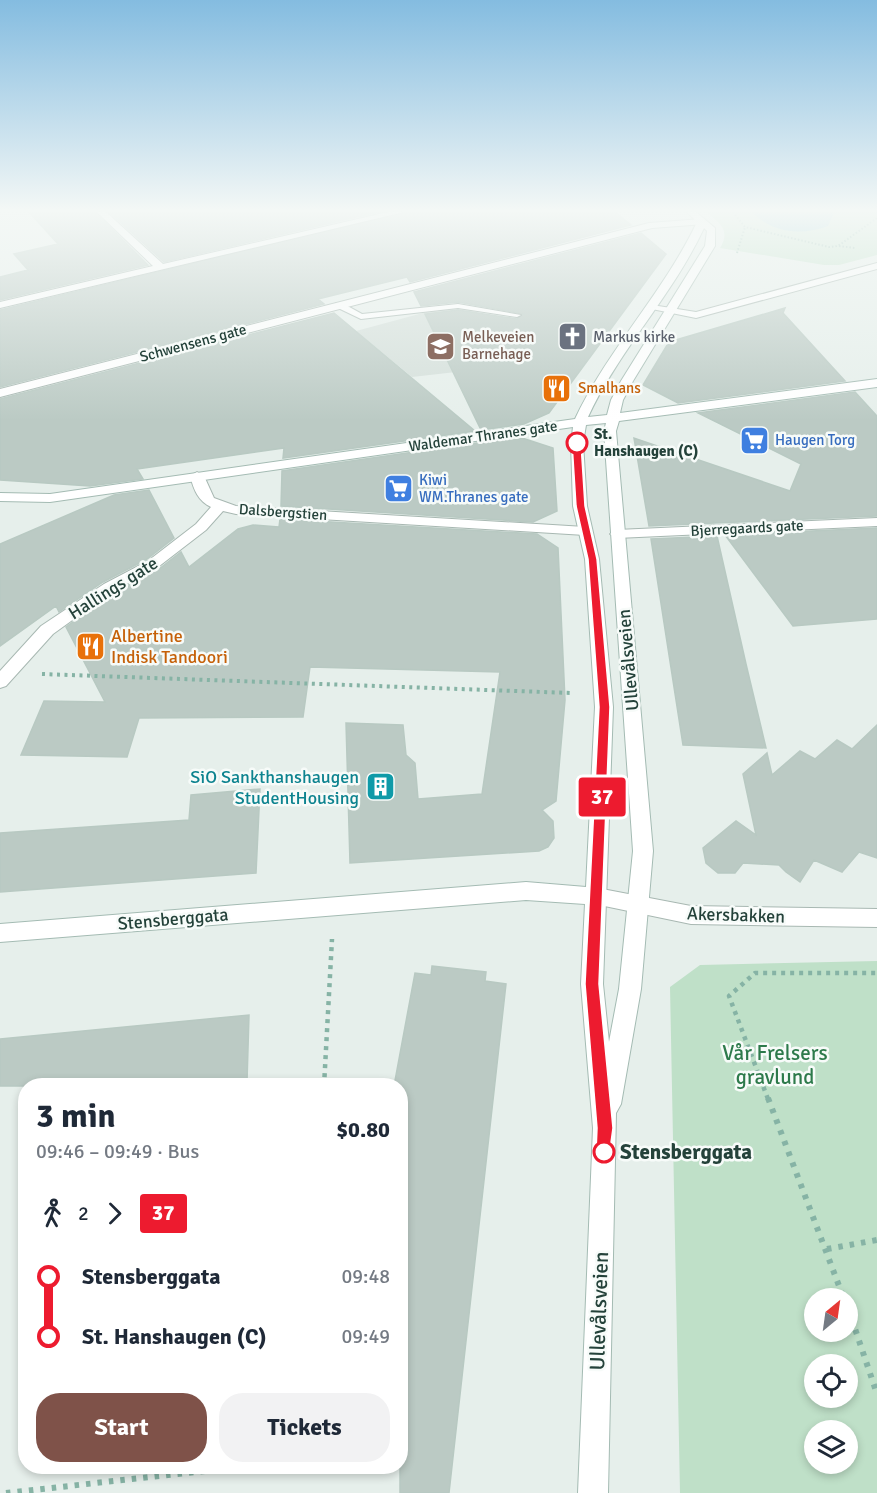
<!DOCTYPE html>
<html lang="en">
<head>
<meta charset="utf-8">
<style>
  body { margin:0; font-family:Signika,sans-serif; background:#f2f2f3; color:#1f2937; height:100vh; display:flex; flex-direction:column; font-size:22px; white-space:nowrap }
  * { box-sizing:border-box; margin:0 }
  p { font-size:20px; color:#747a83 }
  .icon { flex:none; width:33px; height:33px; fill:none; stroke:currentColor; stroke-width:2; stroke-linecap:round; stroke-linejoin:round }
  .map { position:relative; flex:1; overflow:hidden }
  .drawer { position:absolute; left:18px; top:1078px; width:390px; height:396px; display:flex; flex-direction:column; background:#fff; border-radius:24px; box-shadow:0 3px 9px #0003 }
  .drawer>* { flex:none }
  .badge { padding:0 12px; border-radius:4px; font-size:21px; line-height:39px }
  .needle { width:39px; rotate:29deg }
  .buttons { position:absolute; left:804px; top:1288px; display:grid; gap:12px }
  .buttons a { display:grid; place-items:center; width:54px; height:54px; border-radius:50%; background:#fff; box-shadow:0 3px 9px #0003; font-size:30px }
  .map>.badge { position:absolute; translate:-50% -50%; box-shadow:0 0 0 3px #fff }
  .legs { display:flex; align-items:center; gap:9px; height:66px; padding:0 18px; font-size:20px }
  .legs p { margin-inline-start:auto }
  .overview { display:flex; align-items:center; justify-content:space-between; height:102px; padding:0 18px }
  h1 { font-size:33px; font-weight:800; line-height:45px }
  .action { display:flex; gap:12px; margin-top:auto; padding:12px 18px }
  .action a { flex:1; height:69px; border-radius:24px; background:#7f5249; color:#fff; font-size:24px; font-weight:800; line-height:69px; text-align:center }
  .action a+a { background:#f2f2f3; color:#1f2937 }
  ul { padding:0 18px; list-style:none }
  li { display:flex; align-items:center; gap:21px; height:60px; font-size:22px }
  li i { display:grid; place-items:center; width:9px; height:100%; margin:0 8px; background:currentColor }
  li i::after { content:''; width:15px; height:15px; margin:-8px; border:4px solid; border-radius:50%; background:#fff }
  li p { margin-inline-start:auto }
  li:first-child i { background:linear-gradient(#0000 50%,currentColor 0) }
  li:last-child i { background:linear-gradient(currentColor 50%,#0000 0) }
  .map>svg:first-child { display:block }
  .built { fill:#d4dfda }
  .green { fill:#bfe0c8; fill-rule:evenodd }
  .water { fill:#8ec9d4 }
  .building { fill:#bbcac4; stroke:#b8c9c2; stroke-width:1.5 }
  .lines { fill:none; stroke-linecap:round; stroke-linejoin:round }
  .lane-casing { stroke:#a8b8b2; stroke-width:2 }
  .street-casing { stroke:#a8b8b2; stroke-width:2 }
  .secondary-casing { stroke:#a4bbb3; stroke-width:2 }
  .path-far3 { stroke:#86b3a5; stroke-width:2; stroke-dasharray:1.5 2; stroke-linecap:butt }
  .path-far2 { stroke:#86b3a5; stroke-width:4; stroke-dasharray:3 4.5; stroke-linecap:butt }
  .path-far1 { stroke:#86b3a5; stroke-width:4.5; stroke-dasharray:4 5; stroke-linecap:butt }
  .path { stroke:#86b3a5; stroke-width:6; stroke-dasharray:4.5 7; stroke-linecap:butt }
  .lane { fill:#fff; fill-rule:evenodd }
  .street { fill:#fff; fill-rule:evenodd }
  .secondary { fill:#fff; fill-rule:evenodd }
  .line-1 { fill:#ed1b2f; stroke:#fff; stroke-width:1.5 }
  .stop-1-dot { fill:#fff; stroke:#ed1b2f; stroke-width:3 }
  .labels { text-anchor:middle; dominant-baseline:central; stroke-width:5; stroke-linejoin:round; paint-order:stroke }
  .far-education-label { font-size:15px; fill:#785e54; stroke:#f7fbf9; text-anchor:start }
  .far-worship-label { font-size:15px; fill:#5b616d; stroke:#f7fbf9; text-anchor:start }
  .far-street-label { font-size:15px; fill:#24423a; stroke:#f7fbf9 }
  .far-food-label { font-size:15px; fill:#c56008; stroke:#f7fbf9; text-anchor:start }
  .far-stop-label { font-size:15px; font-weight:bold; fill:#24423a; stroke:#f7fbf9; text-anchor:start }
  .far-shop-label { font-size:15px; fill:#366cbe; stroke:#f7fbf9; text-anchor:start }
  .street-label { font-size:18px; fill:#24423a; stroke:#f7fbf9 }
  .food-label { font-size:18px; fill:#c56008; stroke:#f7fbf9; text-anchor:start }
  .culture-label { font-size:18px; fill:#0d838f; stroke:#f7fbf9; text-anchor:end }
  .near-park-label { font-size:21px; fill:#2d7a4b; stroke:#f7fbf9 }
  .near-stop-label { font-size:21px; font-weight:bold; fill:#24423a; stroke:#f7fbf9; text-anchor:start }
  .near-street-label { font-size:21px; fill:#24423a; stroke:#f7fbf9 }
</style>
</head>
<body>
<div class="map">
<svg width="877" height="1493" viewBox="0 0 877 1493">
  <rect width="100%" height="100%" fill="#e6efeb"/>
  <path class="built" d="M466 309 490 316 500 367 412 377 356 331 434 310Z"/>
  <path class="green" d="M706 212H877V255L839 265H824L720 248C731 230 720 223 706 212Z
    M877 961V1493H680L670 987 700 965ZM814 1299H848V1332H814ZM814 1365H848V1398H814ZM814 1431H848V1464H814Z"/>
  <path class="water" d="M752 212H832L834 213 828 226C801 236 772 233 752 212Z"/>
  <path class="building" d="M29 212H95L148 265 0 300V277L28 270 14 254 58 244Z
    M109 212H378L164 262Z
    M406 212H615L631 225 410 282 407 277 318 299 324 304 0 387V310Z
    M641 233 666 254 549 413 524 424 481 430 425 314 458 310 517 319 523 314 458 302 421 306 414 292Z
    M785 308 783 313 845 381 678 403 643 385 669 342Z
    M334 313 475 431 283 458 284 448 137 469 143 479 90 486 0 480V399Z
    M855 392 877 416V516L715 523 713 521 714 523 649 526 634 438 790 491 801 464 698 413Z
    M519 437 553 448 557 511 533 522 281 506 282 471Z
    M149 490 174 538 147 559 103 582 59 612 56 606 0 646V544L114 495Z
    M280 519 537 534 558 548 565 700 556 801 542 810 553 821 554 838 548 847 539 851 350 863 346 723 403 725 406 755 415 763 418 799 482 794 500 672 310 667 303 717 139 718 127 757 21 755 44 701 105 702 66 627 115 592 159 569 181 552 189 567 238 529 253 525 279 527Z
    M877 528V619L793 626 725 535Z
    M717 536 746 664 766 748 683 745 651 539Z
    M877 725V858L859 852 842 872 814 860 800 882 786 872 779 865 743 863 735 873H718L706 863 703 848 736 821 756 835 743 774 767 753 772 775 800 751 815 759 837 740 852 749Z
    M260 789 256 873 0 892V833L189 820 191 795Z
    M432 966 486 972 485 981 506 984 449 1493H400V1086H394L415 973 431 975Z
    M249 1015 247 1082 229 1086H0V1039Z"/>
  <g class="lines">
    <defs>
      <path id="lane" d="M336 303H342L362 314 458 304 521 315 517 317 458 308 361 319 336 307Z"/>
      <path id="street" d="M97 212H106L163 264 388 212H404L0 308V302L153 266Z
        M702 219 705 220V224L652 228 0 397V389L649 223Z
        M877 263V269L696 318 647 308 652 305 696 312Z
        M197 472 204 476 214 498 236 506 585 527 592 531 585 535 236 514 223 511 206 530 158 567 114 590 53 634 6 686 0 688V671L41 626 104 584 148 561 196 524 211 507C198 501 194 490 190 476Z
        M877 518V526L617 538 610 534 617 530Z
        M597 888 691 906 877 909V927L691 924 590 903 587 897 590 891Z"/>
      <path id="secondary" d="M687 212H696L715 228V246L633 381 623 400 620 413 877 379V387L619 421 616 431 653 851 641 989 621 1104 616 1113 608 1493H578L593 1128 581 984 585 904 526 900 0 942V924L526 882 586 887 595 707 585 559 573 506 571 443 573 427 50 502 0 501V493L50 494 575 419C608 349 664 292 697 222ZM704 228 707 231 705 246 621 381 611 400 607 415 588 417C619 350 673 295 704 228ZM606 423 604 431 633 851 619 989 609 1042 603 984 613 707 599 559 587 506 583 443 586 425Z"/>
    </defs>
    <use href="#lane" class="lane-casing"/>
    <use href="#street" class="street-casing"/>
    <use href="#secondary" class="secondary-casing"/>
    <path class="path-far3" d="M733 212 745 227 829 247 838 246 877 218
      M839 246 855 248
      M737 253 745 227"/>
    <path class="path-far2" d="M42 674 571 693"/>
    <path class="path-far1" d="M324 1086 332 939
      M768 1099 729 996 755 973H877"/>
    <path class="path" d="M768 1098 844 1299
      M827 1249 877 1240
      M848 1308 877 1394
      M6 1493 213 1470 214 1467"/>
    <use href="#lane" class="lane"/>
    <use href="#street" class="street"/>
    <use href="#secondary" class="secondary"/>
  </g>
  <linearGradient id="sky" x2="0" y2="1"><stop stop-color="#84bce0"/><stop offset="0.5" stop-color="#f4f8f6"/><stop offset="1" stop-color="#f4f8f6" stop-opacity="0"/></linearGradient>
  <rect width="877" height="421" fill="url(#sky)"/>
  <path class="line-1" d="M577 440 581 443 585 506 597 559 610 707 599 984 613 1128 609 1157 604 1160 598 1157 596 1152 597 1128 585 984 599 707 588 559 576 506 572 443Z"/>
  <defs>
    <symbol id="church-square" viewBox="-11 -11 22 22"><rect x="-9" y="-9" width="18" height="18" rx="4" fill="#6b7280" stroke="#f7fbf9"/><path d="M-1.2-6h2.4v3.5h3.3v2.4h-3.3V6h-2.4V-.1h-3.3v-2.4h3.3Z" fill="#fff"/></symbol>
    <symbol id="school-square" viewBox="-11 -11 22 22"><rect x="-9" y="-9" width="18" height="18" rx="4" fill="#8d6e63" stroke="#f7fbf9"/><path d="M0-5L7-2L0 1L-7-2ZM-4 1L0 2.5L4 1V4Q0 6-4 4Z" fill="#fff"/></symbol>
    <symbol id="restaurant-square" viewBox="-11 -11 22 22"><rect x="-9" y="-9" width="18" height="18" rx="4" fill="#e8710a" stroke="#f7fbf9"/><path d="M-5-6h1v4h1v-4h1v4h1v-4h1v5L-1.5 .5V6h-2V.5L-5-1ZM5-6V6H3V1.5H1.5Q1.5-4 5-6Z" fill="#fff"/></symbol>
    <symbol id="supermarket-square" viewBox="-11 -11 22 22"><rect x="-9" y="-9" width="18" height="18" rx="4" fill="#3f7fe0" stroke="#f7fbf9"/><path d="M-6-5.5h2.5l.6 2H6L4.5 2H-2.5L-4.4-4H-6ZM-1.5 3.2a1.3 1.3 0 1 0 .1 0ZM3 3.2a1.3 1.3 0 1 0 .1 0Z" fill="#fff"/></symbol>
    <symbol id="building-square" viewBox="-11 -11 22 22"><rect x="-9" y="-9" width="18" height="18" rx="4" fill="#0f9aa8" stroke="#f7fbf9"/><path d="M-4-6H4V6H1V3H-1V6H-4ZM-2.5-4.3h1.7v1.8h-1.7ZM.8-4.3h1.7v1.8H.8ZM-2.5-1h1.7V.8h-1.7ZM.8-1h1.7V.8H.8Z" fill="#fff"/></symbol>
  </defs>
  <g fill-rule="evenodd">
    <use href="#church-square" x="556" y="320" width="33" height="33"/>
    <use href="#school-square" x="424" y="330" width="33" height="33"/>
    <use href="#restaurant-square" x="540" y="372" width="33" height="33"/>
    <use href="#supermarket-square" x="738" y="424" width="33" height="33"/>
    <use href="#supermarket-square" x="382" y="472" width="33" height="33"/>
    <use href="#restaurant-square" x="74" y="630" width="33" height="33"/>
    <use href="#building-square" x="364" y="770" width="33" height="33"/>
  </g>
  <g class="stop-1-dot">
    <circle cx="577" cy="443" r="10"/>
    <circle cx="604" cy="1152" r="10"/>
  </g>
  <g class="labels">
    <g class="far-education-label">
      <text x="462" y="337">Melkeveien<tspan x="462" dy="17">Barnehage</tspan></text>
    </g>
    <g class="far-worship-label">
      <text x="593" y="337">Markus kirke</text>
    </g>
    <g class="far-street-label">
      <text transform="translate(193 343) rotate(-15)">Schwensens gate</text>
      <text transform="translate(483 436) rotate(-8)">Waldemar Thranes gate</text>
      <text transform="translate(283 512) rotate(4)">Dalsbergstien</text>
      <text transform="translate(747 528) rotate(-3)">Bjerregaards gate</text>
    </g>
    <g class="far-food-label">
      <text x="578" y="388">Smalhans</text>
    </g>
    <g class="far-stop-label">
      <text x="594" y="434">St.<tspan x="594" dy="17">Hanshaugen (C)</tspan></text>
    </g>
    <g class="far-shop-label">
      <text x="775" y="440">Haugen Torg</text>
      <text x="419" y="480">Kiwi<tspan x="419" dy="17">WM.Thranes gate</tspan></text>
    </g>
    <g class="street-label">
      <text transform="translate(113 588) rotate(-32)">Hallings gate</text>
      <text transform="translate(628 660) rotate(-95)">Ullevålsveien</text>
      <text transform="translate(736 915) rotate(2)">Akersbakken</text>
      <text transform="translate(173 919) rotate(-5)">Stensberggata</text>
    </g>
    <g class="food-label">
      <text x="111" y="636">Albertine<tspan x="111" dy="21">Indisk Tandoori</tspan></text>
    </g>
    <g class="culture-label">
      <text x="359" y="777">SiO Sankthanshaugen<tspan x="359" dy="21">StudentHousing</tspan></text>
    </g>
    <g class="near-park-label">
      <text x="775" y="1053">Vår Frelsers<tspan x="775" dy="24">gravlund</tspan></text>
    </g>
    <g class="near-stop-label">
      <text x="620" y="1152">Stensberggata</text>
    </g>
    <g class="near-street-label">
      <text transform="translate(599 1311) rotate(-88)">Ullevålsveien</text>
    </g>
  </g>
</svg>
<div class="buttons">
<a><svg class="needle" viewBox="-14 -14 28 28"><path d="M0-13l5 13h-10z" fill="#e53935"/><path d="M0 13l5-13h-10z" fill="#747a83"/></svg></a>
<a><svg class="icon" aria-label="locate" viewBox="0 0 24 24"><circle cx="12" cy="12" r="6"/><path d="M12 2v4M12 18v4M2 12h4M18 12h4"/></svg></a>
<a><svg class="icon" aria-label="layers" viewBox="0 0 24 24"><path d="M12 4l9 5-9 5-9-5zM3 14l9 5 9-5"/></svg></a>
</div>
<b class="badge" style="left:602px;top:797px;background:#ed1b2f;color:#fff">37</b>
<section class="drawer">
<div class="overview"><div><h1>3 min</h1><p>09:46 – 09:49 · Bus</p></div><b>$0.80</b></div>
<div class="legs"><svg class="icon" aria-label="walk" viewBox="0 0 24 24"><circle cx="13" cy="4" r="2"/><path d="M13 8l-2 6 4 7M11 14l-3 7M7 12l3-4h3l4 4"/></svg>2<svg class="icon" aria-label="forward" viewBox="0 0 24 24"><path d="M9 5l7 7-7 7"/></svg><b class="badge" style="background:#ed1b2f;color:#fff">37</b></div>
<ul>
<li><i style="color:#ed1b2f"></i><b>Stensberggata</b><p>09:48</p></li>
<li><i style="color:#ed1b2f"></i><b>St. Hanshaugen (C)</b><p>09:49</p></li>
</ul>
<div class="action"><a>Start</a><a>Tickets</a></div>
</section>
</div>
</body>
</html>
